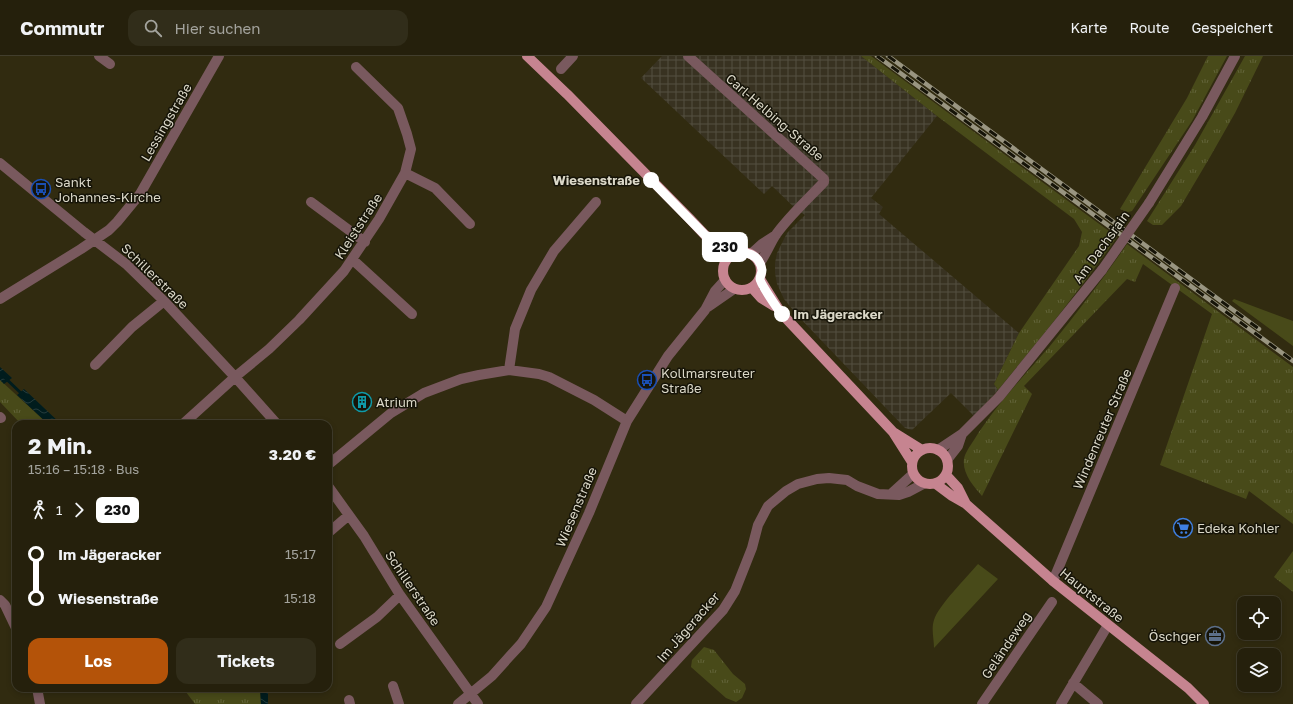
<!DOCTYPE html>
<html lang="de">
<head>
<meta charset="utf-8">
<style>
  body { margin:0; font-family:"Golos Text",sans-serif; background:#312d1a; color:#f1f3f6; height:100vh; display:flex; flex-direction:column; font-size:15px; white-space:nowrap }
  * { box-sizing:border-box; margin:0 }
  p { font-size:13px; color:#a3a39d }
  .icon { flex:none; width:22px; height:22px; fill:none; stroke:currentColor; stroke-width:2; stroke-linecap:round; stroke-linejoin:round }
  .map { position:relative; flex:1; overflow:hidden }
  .drawer { position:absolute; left:12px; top:364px; width:320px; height:272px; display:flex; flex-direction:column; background:#25200c; border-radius:12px; box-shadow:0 2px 6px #0003,0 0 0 1px #423e2d }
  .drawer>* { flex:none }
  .badge { padding:0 8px; border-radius:6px; font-size:14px; line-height:26px }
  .tools { position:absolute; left:1237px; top:540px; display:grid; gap:8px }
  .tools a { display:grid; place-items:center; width:44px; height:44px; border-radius:8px; background:#25200c; box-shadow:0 2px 6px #0003,0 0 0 1px #423e2d; font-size:20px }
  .map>.badge { position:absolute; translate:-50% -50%; box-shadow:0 0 0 2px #fff }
  .legs { display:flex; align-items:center; gap:6px; height:44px; padding:0 16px; font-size:13px }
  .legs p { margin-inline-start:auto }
  .head { display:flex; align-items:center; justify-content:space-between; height:68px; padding:0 16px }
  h1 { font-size:22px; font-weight:700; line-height:30px }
  .action { display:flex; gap:8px; margin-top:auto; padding:8px 16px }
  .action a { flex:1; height:46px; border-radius:12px; background:#b45309; color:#fff; font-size:16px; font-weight:700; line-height:46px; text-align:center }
  .action a+a { background:#312d1a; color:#f1f3f6 }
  ul { padding:0 16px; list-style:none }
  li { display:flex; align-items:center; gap:14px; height:44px; font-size:15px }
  li i { display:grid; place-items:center; width:6px; height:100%; margin:0 5px; background:currentColor }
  li i::after { content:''; width:10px; height:10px; margin:-5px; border:3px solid; border-radius:50%; background:#25200c }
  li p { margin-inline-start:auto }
  li:first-child i { background:linear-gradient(#0000 50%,currentColor 0) }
  li:last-child i { background:linear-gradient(currentColor 50%,#0000 0) }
  header { display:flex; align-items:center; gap:24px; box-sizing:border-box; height:56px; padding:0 20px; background:#25200c; border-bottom:1px solid #423e2d }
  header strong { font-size:19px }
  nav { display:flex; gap:22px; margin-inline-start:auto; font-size:14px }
  .search { width:280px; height:36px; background:#312d1a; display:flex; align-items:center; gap:10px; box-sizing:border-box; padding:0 14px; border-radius:12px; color:#a3a39d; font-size:15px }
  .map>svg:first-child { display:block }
  .industrial { fill:url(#industrial-grid) }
  .grass { fill:url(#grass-tufts) }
  .garden { fill:#484a19 }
  .water { fill:url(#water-waves) }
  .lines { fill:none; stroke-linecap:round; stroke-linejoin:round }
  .stream { stroke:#001c1d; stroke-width:3 }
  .minor { stroke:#79595e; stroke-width:10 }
  .major { stroke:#c68490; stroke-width:10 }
  .rail-casing { stroke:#999581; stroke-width:4.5 }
  .rail { stroke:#161408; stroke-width:3; stroke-dasharray:9; stroke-linecap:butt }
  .minor-bridge { stroke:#79595e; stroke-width:10 }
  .line-1-casing { stroke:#fff; stroke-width:9 }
  .line-1 { stroke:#fff; stroke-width:6 }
  .stop-1-dot { fill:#fff; stroke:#fff; stroke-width:2 }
  .labels { text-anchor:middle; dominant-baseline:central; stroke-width:3; stroke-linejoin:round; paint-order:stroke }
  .street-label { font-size:13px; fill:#dbd8c8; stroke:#161408 }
  .stop-label { font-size:13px; font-weight:bold; fill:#dbd8c8; stroke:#161408; text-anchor:end }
  .poi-label { font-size:13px; fill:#dbd8c8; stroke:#161408; text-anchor:start }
</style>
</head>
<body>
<header>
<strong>Commutr</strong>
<div class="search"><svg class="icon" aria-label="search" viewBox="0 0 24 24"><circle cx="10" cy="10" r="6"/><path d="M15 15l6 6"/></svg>Hier suchen</div>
<nav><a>Karte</a><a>Route</a><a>Gespeichert</a></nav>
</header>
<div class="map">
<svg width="1293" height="648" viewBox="0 0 1293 648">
  <defs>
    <pattern id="industrial-grid" width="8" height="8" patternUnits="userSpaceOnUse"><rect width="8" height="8" fill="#383221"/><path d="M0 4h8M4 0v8" fill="none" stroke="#544f40"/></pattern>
    <pattern id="grass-tufts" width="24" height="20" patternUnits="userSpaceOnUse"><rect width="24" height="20" fill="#484a19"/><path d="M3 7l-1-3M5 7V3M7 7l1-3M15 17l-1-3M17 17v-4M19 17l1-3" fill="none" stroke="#626339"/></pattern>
    <pattern id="water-waves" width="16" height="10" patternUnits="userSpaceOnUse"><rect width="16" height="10" fill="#001c1d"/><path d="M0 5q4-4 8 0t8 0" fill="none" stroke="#253c3c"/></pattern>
  </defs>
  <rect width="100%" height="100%" fill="#312b10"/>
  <path class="industrial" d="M662 0H861L937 60 871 142 883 151 879 158 1019 277 994 328 998 334 974 360 951 337 912 374 905 372 797 259 784 243 777 228 775 217V207L777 197 787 177 805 159 798 155 772 130 764 138 641 22Z"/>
  <path class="grass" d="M861 0H871L1117 181C1080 234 1039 284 998 334L994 328 1019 277 1079 190 1082 176 1074 163 937 60Z
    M1208 0H1227L1192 65 1132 155 1128 156 1120 153 1187 42Z
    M1245 0H1263L1235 57 1210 101 1181 150 1162 169H1153L1147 165 1195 89Z
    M1127 188 1293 311V468L1249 435 1246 443 1160 409 1212 258 1143 208 1135 226 1127 223 1024 330 1032 338 982 440C973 430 962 417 964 403 965 397 970 390 974 384 995 350 1024 320 1050 290 1077 257 1103 223 1127 188Z
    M0 324 48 368H21L0 346Z
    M1293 495V536L1274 521Z
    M704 591 714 594 733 618 745 628 746 633 742 642 736 646 726 642 691 611 692 604Z
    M183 632H260L261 648H195Z"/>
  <path class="garden" d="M1234 243 1293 265V290L1232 245Z
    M978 508 998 523 934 592C934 583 931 573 934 564 938 550 967 521 978 508Z"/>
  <path class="water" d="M0 311 12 322 4 328 0 324Z
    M24 333 61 368H48L17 339Z
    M260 632H268V648H261Z"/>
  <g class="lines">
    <path class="stream" d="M0 317 23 339"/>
    <path class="minor" d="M99 0 110 8
      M688 0 824 123V126C809 142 787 162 775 180 770 188 766 198 760 207
      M561 13 573 0
      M0 107 84 176 126 208 164 245 235 321 277 368
      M405 117 435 132 470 168
      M311 146 365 186
      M1149 147 1202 61 1235 0
      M751 198 762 188 776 179
      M353 204 412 258
      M0 243 81 193 109 174 117 166 140 138 219 0
      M708 251 734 233
      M95 309 132 271 164 245
      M509 314 515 273 531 234 554 195 596 146
      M0 361 1 362
      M183 368 235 321 269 293 299 264 344 215 379 163 405 117 411 93 407 78 398 52 356 11
      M938 394 962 378 999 341 1102 214
      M947 404 958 390 962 378
      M328 409 391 357 424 337 461 323 479 319 509 314 539 318 549 321 594 344 627 365
      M328 430 364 480 400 539 478 648
      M891 438 913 418
      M328 477 349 459
      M1053 525 1175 232
      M0 544 5 549 16 572
      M340 588 377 561 400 539
      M1073 627 1098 648
      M393 630 399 648
      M37 632 40 648
      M349 644 350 648
      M458 648 492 620 509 601 521 588 546 551 589 457 627 365 668 300 705 254 715 235 725 224
      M636 648 723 554 735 535 752 492 758 469 768 450 786 435 798 428 817 423 829 422 847 424 857 430 878 438 899 439 908 436 923 428
      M982 648 1052 546
      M1061 648 1108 569"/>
    <path class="major" d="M527 0 567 38 689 162 705 179 716 196 726 205
      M707 180 722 189 733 199
      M723 215a19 19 0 1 1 38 0a19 19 0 1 1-38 0Z
      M760 223 781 257 893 376 912 406
      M752 232 761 242 774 250
      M893 376 922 394
      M912 410a18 18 0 1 1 36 0a18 18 0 1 1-36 0Z
      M946 419 958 432 966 448
      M936 428 952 440 966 448 1053 525 1188 632 1204 648"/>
    <defs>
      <path id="rail" d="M877 0 1293 305
        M888 0 1259 273"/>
    </defs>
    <use href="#rail" class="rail-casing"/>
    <use href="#rail" class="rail"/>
    <path class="minor-bridge" d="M1102 214 1149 147"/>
  </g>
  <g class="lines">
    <defs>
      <path id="line-1" d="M651 124 705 179 722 189 733 199C745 193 760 199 762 214 762 217 760 220 760 223 760 227 778 254 782 258"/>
    </defs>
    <use href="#line-1" class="line-1-casing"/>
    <use href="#line-1" class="line-1"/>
  </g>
  <defs>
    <symbol id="bus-ring" viewBox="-11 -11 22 22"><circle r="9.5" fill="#161408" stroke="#1a4fb4" stroke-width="1.5"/><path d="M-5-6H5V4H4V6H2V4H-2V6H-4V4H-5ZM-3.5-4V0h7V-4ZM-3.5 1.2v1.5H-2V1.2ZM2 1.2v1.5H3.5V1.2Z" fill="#1a4fb4"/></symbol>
    <symbol id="building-ring" viewBox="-11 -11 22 22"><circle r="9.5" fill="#161408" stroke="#0f9aa8" stroke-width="1.5"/><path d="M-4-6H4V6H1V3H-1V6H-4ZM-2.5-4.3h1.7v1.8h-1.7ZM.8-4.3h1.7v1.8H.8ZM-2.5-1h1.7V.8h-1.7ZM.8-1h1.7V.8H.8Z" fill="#0f9aa8"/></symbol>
    <symbol id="supermarket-ring" viewBox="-11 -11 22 22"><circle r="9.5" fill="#161408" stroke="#3f7fe0" stroke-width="1.5"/><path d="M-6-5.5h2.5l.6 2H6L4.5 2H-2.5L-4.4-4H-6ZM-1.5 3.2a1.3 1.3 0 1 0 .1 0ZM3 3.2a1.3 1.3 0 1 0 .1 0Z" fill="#3f7fe0"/></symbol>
    <symbol id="office-ring" viewBox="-11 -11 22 22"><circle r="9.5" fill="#161408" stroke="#5c6f8a" stroke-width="1.5"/><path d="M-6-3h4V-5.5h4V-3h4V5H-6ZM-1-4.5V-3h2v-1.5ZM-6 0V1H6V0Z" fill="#5c6f8a"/></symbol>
  </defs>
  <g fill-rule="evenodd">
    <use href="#bus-ring" x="30" y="122" width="22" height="22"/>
    <use href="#bus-ring" x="636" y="313" width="22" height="22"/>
    <use href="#building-ring" x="351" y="335" width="22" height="22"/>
    <use href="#supermarket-ring" x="1172" y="461" width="22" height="22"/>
    <use href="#office-ring" x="1204" y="569" width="22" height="22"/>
  </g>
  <g class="stop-1-dot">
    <circle cx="651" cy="124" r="7"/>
    <circle cx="782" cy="258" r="7"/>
  </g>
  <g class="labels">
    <g class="street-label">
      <text transform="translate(775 61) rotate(41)">Carl-Helbing-Straße</text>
      <text transform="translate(166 66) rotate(-60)">Lessingstraße</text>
      <text transform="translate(358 170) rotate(-57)">Kleiststraße</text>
      <text transform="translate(1101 191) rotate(-54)">Am Dachsrain</text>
      <text transform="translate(155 220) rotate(44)">Schillerstraße</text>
      <text transform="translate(1102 373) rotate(-67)">Windenreuter Straße</text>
      <text transform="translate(576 451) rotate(-67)">Wiesenstraße</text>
      <text transform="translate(413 532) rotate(56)">Schillerstraße</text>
      <text transform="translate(1092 539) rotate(39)">Hauptstraße</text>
      <text transform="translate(688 571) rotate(-49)">Im Jägeracker</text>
      <text transform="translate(1006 589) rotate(-56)">Geländeweg</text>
    </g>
    <g class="stop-label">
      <text x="640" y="124">Wiesenstraße</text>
      <text x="793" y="258" text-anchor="start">Im Jägeracker</text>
    </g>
    <g class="poi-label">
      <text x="55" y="126">Sankt<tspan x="55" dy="15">Johannes-Kirche</tspan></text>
      <text x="661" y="317">Kollmarsreuter<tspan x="661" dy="15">Straße</tspan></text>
      <text x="376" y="346">Atrium</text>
      <text x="1197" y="472">Edeka Kohler</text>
      <text x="1201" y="580" text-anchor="end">Öschger</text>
    </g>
  </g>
</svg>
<div class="tools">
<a><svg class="icon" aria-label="locate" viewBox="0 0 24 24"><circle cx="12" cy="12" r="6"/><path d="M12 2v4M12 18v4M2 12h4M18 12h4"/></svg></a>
<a><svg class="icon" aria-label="layers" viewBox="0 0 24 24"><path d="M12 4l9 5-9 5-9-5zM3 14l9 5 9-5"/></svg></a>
</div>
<b class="badge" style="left:725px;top:191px;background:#fff;color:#111">230</b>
<section class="drawer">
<div class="head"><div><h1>2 Min.</h1><p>15:16 – 15:18 · Bus</p></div><b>3.20 €</b></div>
<div class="legs"><svg class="icon" aria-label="walk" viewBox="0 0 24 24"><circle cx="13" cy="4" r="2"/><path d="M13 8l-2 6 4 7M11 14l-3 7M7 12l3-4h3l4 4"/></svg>1<svg class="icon" aria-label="forward" viewBox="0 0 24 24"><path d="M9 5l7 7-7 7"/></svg><b class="badge" style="background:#fff;color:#111">230</b></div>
<ul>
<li><i style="color:#fff"></i><b>Im Jägeracker</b><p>15:17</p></li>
<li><i style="color:#fff"></i><b>Wiesenstraße</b><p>15:18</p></li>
</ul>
<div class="action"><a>Los</a><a>Tickets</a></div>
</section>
</div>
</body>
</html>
